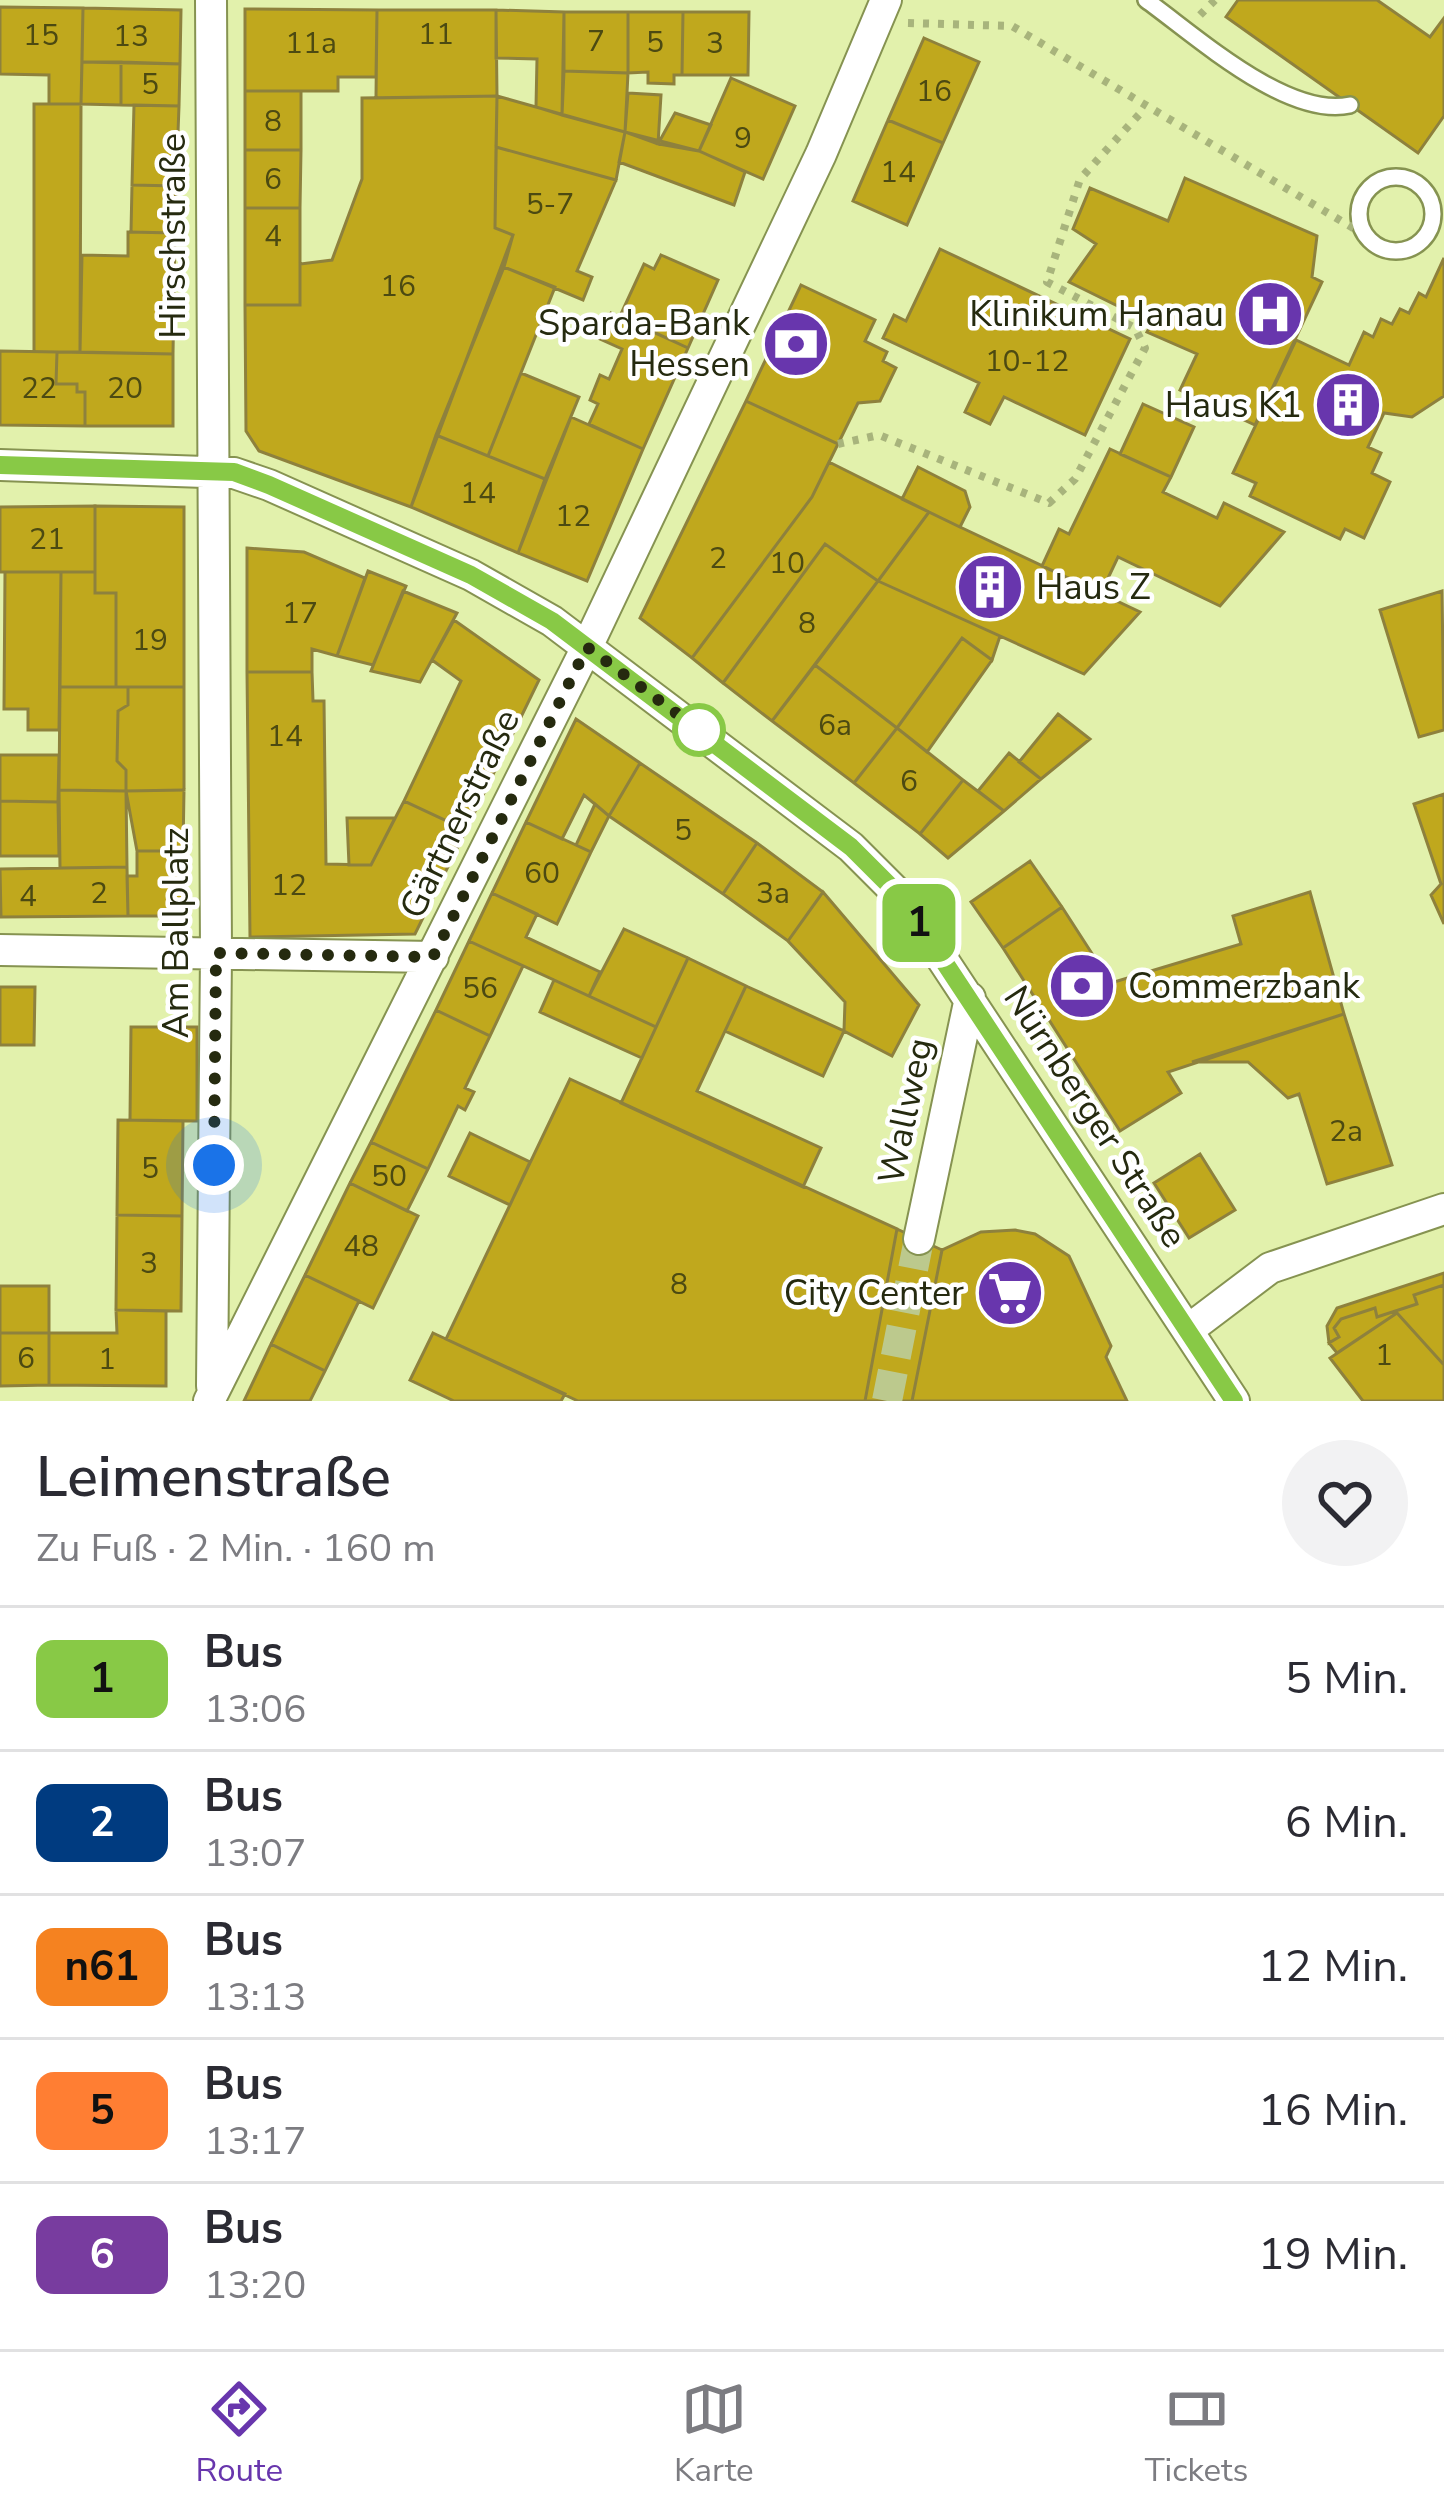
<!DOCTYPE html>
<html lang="de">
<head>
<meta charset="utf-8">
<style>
  body { margin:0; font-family:"Nunito Sans",sans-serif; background:#f2f2f3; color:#2b2b33; height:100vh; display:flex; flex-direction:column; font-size:45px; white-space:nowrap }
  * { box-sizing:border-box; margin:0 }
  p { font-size:39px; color:#7c7c81 }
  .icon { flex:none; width:66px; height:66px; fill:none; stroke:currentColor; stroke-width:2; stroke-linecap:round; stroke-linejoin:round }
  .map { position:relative; height:1401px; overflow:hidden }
  .panel { display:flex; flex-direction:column; background:#fff; flex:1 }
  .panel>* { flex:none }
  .badge { padding:0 24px; border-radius:18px; font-size:42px; line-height:78px }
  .you { position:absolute; width:60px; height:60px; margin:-30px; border:9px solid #fff; border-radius:50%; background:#1a73e8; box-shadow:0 0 0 18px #1a73e833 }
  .map>.badge { position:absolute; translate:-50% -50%; box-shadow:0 0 0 6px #fff }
  .round { display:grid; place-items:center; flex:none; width:126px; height:126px; border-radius:63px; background:#f2f2f3 }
  .headline { display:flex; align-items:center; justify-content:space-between; height:204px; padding:0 36px }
  h1 { font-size:57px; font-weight:600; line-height:90px }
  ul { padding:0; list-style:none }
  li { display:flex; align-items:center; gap:36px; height:144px; padding:0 36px; border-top:3px solid #e1e1e2 }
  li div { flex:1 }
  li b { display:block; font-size:45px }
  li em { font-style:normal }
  li .badge { min-width:132px; font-weight:700; text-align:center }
  .tab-bar { display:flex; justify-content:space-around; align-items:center; height:168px; border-top:3px solid #e1e1e2; background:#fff; font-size:33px; color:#7c7c81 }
  .tab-bar a { display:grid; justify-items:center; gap:6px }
  .tab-bar .current { color:#6836ad }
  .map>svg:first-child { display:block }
  .building { fill:#c0a81d; stroke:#8e813d; stroke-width:3 }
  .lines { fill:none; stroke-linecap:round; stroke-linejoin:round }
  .street-tunnel { stroke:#bcc98d; stroke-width:30; stroke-dasharray:30 15; stroke-linecap:butt }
  .lane-casing { stroke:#869351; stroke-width:20 }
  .street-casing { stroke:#869351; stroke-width:34 }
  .path { stroke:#a8b47c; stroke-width:8; stroke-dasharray:6 9; stroke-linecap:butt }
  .lane { stroke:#fff; stroke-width:15 }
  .street { stroke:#fff; stroke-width:30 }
  .line-casing { stroke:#fff; stroke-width:27 }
  .line { stroke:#88c946; stroke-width:18 }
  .walk { stroke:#252a0f; stroke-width:12; stroke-dasharray:0 21.6 }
  .stop-dot { fill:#fff; stroke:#88c946; stroke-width:6 }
  .labels { text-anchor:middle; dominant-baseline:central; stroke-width:9; stroke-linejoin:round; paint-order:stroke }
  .number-label { font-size:30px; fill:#4c4a12 }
  .street-label { font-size:36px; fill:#252a0f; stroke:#fff }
  .poi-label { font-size:36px; fill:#252a0f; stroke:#fff; text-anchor:end }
</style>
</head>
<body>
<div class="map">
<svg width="1444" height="1401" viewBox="0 0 1444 1401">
  <rect width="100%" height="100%" fill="#e2f1ac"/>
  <path class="building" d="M1238 0H1377L1430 37 1444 18V116L1418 153 1226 17Z
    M0 7 83 8 81 104H49V75L0 74Z
    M83 8 181 10 180 64 82 62Z
    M245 9 377 10 376 77H338V91H245Z
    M377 10H496L497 96 376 98Z
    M496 10 564 12 562 115 536 107 537 59 496 58Z
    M564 12H628V73L564 71Z
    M628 12H683L682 75H674V84L648 83V72L628 73Z
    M683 12H749L748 75H682Z
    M924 38 979 62 943 143 888 120Z
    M82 62H121V105L81 104Z
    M121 62 180 64 179 106 121 105Z
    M564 71 628 73 625 132 562 115Z
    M731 78 795 106 763 179 699 151Z
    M245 91H301V150H245Z
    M628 93 661 95 658 144 625 132Z
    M497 96 495 228 513 235 411 507 259 451 246 431 245 305H300V264L332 260 362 179V98Z
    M497 96 625 132 616 180 496 147Z
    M34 104H81L80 352H34Z
    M134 105 179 106 176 186 132 185Z
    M675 113 711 125 699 151 658 144Z
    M888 120 943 143 907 225 853 201Z
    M625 132 699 151 745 172 734 205 619 162Z
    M496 147 616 180 577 271 592 277 583 300 504 267 513 235 495 228Z
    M245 150H301L300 208H245Z
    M1185 178 1317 236 1312 277 1322 282 1255 425 1180 390 1197 354 1147 332 1152 323 1069 282 1096 244 1073 229 1090 188 1168 221Z
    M132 185 176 186 175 233 131 232Z
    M245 208H300V305H245Z
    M128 232 175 233 173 354 80 352 82 255 128 256Z
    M940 249 1130 339 1085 435 1004 397 990 424 965 412 979 383 883 338 894 315 906 321Z
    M661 255 718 280 688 348 620 316 644 264 654 269Z
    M1444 258V396L1412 417 1384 413 1368 447 1381 453 1372 473 1390 482 1364 538 1345 529 1340 539 1250 496 1256 483 1233 473 1296 340 1349 365 1364 332 1373 337 1381 319 1392 324 1400 309 1409 313 1419 293 1426 297Z
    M504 267 555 287 488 456 436 435Z
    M801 285 875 320 865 341 887 352 883 361 896 368 880 401 858 403 838 444 746 401Z
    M611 313 688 348 643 449 589 424 598 404 590 400 600 375 609 379 622 349 600 339Z
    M0 351 57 352 56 384H77V392H85V426L0 425Z
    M57 352 173 354V426H85V392H77V384H56Z
    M521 373 579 397 545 479 488 456Z
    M746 401 838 444 812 497 692 658 640 618Z
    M1143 404 1194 427 1171 477 1120 454Z
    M571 417 643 449 587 581 518 553Z
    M436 435 545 479 518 553 411 507Z
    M1110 449 1171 477 1163 492 1217 518 1224 503 1284 532 1220 606 1118 557 1101 593 1042 566 1059 529 1069 534Z
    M829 462 929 512 878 581 825 544 723 683 692 658 812 497Z
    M918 467 965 491 970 507 960 527 902 499Z
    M95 506 184 507V687H116V593H95Z
    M95 506V572H0V507Z
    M929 512 960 527 1140 612 1084 674 878 581Z
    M825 544 878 581 772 721 723 683Z
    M247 548 304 552 365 578 337 656 312 649V672H247Z
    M368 571 406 586 373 665 337 656Z
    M5 572H61L59 730H28V709H4Z
    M61 572H95V593H116V687H60Z
    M878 581 1000 636 992 660 962 638 897 728 815 665Z
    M403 591 457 613 420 682 371 671Z
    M1442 591 1444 730 1419 737 1380 610Z
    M454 620 539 680 466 830 404 801 461 681 432 660Z
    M962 638 992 660 927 752 897 728Z
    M815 665 897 728 854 783 772 721Z
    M247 672H312L313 701H324L326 864 371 865 404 801 466 830 415 934 250 937Z
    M60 687H128V705L118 711 117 761 126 770V791L59 790Z
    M128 687H184V790L126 791V770L117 761 118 711 128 705Z
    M1058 714 1090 739 1041 779 1019 762Z
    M576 719 640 763 609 816 584 795 562 839 526 822Z
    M897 728 963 780 920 834 854 783Z
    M1009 753 1041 779 1004 811 978 791Z
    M0 755H59L58 802 0 801Z
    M640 763 757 843 723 894 609 816Z
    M963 780 1004 811 948 858 920 834Z
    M59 790 126 791 127 867 60 868Z
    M184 790 183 851H137L126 791Z
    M1444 794V924L1431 895 1441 884 1414 804Z
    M0 801 58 802 59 856H0Z
    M595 804 609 816 591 852 576 845Z
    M347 818H395L371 865H349Z
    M526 822 591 852 557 924 492 893Z
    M757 843 823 892 788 941 723 894Z
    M137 851H183V916H128L127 876H137Z
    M1030 861 1062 907 1003 948 971 902Z
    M127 867 128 916 1 917 0 869Z
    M823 892 919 1005 892 1056 844 1031 845 1002 788 941Z
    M1310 892 1344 1014 1168 1072 1181 1093 1120 1131 1003 948 1062 907 1111 983 1241 944 1233 916Z
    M492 893 537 914 526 937 600 972 589 996 469 941Z
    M624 929 688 958 656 1027 589 996Z
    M469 941 523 966 490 1036 436 1010Z
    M688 958 746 986 697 1091 821 1148 803 1187 621 1103Z
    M554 980 656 1027 642 1058 540 1012Z
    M746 986 844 1031 823 1076 725 1031Z
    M0 987H35L34 1045H0Z
    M436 1010 490 1036 465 1088 474 1092 465 1110 458 1106 428 1169 371 1142Z
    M1344 1014 1392 1165 1327 1184 1299 1094 1288 1098 1248 1062H1192Z
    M131 1027H197V1121L130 1120Z
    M570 1079 897 1229 865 1401H578L446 1339Z
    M118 1120 183 1121 182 1216 117 1215Z
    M470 1133 530 1162 510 1205 449 1176Z
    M371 1142 428 1169 407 1211 350 1183Z
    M1200 1154 1235 1210 1189 1238 1154 1183Z
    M350 1183 418 1216 373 1308 305 1275Z
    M117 1215 182 1216 181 1311 116 1310Z
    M897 1229 942 1250 912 1401H865Z
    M1015 1230 1035 1234 1069 1256 1111 1346 1106 1357 1127 1401H912L942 1250 981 1232Z
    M1444 1273V1285L1414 1295 1417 1304 1377 1317 1375 1308 1341 1319 1334 1328 1339 1337 1329 1343 1327 1326 1337 1308Z
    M305 1275 359 1301 325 1371 271 1344Z
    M1444 1285V1365L1397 1313 1337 1353 1329 1343 1339 1337 1334 1328 1341 1319 1375 1308 1377 1317 1417 1304 1414 1295Z
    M0 1286H49V1333H0Z
    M116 1310 166 1311V1386L49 1385V1333H117Z
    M1397 1313 1444 1365V1401H1363L1330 1358Z
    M0 1333H49V1385L0 1386Z
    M433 1333 446 1339 565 1394 561 1401H454L410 1380Z
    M271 1344 325 1371 310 1401H244Z"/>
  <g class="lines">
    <path class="street-tunnel" d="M887 1401 919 1239"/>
    <defs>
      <path id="lane" d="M1146 0C1195 35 1287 119 1350 105
        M1359 214a37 37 0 1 1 74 0a37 37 0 1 1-74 0Z"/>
      <path id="street" d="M211 0 216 953 212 1386
        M0 465 234 473 269 485 471 575 552 621 851 847 902 898 1234 1401
        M0 950 433 957
        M919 1239 970 998
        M1188 1330 1270 1268 1444 1209
        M209 1401 587 647 821 154 886 0"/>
    </defs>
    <use href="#lane" class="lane-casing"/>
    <use href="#street" class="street-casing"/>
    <path class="path" d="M1200 15 1215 0
      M908 23 1012 26 1365 235
      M838 444 879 435 1049 503 1075 479 1145 348 1135 328 1047 282 1080 179 1145 108"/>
    <use href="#lane" class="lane"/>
    <use href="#street" class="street"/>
  </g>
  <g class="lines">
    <defs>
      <path id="line" d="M0 465 234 472 269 485 471 575 552 621 851 847 902 898 1234 1401"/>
    </defs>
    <use href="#line" class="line-casing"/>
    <use href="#line" class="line"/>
    <path class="walk" d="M214 1165 216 953 433 957 587 647 699 730"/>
  </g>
  <defs>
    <symbol id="hospital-disc" viewBox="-11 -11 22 22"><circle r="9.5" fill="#6836ad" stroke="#fff"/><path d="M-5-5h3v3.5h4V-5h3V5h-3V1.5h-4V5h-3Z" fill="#fff"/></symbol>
    <symbol id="bank-disc" viewBox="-11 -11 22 22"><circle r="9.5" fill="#6836ad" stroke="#fff"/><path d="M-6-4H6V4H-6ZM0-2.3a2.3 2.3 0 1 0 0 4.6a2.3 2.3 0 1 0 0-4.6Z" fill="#fff"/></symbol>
    <symbol id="building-disc" viewBox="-11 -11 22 22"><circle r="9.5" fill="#6836ad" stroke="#fff"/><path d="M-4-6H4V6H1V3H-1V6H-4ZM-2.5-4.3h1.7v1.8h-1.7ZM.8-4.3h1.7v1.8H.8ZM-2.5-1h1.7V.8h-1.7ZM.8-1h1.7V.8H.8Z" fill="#fff"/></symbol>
    <symbol id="supermarket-disc" viewBox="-11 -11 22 22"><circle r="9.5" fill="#6836ad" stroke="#fff"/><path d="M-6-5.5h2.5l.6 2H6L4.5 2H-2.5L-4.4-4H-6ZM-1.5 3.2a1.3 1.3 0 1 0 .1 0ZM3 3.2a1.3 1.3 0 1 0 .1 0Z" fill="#fff"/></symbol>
  </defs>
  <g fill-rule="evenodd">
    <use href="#hospital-disc" x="1232" y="276" width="76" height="76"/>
    <use href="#bank-disc" x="758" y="306" width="76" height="76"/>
    <use href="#building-disc" x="1310" y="367" width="76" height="76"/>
    <use href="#building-disc" x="952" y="549" width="76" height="76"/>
    <use href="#bank-disc" x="1044" y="948" width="76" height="76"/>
    <use href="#supermarket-disc" x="972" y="1255" width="76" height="76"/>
  </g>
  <circle class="stop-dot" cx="699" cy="730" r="24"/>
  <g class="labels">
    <g class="number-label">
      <text x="436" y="34">11</text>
      <text x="41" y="35">15</text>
      <text x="131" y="36">13</text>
      <text x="596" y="41">7</text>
      <text x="655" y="42">5</text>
      <text x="311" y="43">11a</text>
      <text x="715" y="43">3</text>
      <text x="150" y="84">5</text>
      <text x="934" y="91">16</text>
      <text x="273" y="121">8</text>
      <text x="743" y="138">9</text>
      <text x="898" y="172">14</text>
      <text x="273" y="179">6</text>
      <text x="550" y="204">5-7</text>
      <text x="273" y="236">4</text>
      <text x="398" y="286">16</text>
      <text x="1027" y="361">10-12</text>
      <text x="39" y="388">22</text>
      <text x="125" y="388">20</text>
      <text x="478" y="493">14</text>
      <text x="573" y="516">12</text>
      <text x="47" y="539">21</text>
      <text x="718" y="558">2</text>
      <text x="787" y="563">10</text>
      <text x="300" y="613">17</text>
      <text x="807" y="623">8</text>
      <text x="150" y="640">19</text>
      <text x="835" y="725">6a</text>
      <text x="285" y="736">14</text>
      <text x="909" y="781">6</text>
      <text x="683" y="830">5</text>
      <text x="542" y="873">60</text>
      <text x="289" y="885">12</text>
      <text x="99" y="893">2</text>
      <text x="773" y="893">3a</text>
      <text x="28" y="896">4</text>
      <text x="480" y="988">56</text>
      <text x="1346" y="1131">2a</text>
      <text x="150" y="1168">5</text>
      <text x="389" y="1176">50</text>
      <text x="361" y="1246">48</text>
      <text x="149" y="1263">3</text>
      <text x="679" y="1284">8</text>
      <text x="1384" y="1355">1</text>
      <text x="26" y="1358">6</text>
      <text x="107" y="1359">1</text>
    </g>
    <g class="street-label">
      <text transform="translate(173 236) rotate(-90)">Hirschstraße</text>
      <text transform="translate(460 814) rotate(-64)">Gärtnerstraße</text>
      <text transform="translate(176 933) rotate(-90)">Am Ballplatz</text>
      <text transform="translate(906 1111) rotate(-78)">Wallweg</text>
      <text transform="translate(1095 1117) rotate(57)">Nürnberger Straße</text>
    </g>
    <g class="poi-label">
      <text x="1224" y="314">Klinikum Hanau</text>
      <text x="750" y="323">Sparda-Bank<tspan x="750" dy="41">Hessen</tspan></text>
      <text x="1302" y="405">Haus K1</text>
      <text x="1036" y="587" text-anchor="start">Haus Z</text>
      <text x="1128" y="986" text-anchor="start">Commerzbank</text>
      <text x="964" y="1293">City Center</text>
    </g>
  </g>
</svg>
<div class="you" style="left:214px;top:1165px"></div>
<b class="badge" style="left:919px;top:923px;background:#88c946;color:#111">1</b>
</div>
<section class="panel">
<div class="headline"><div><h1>Leimenstraße</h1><p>Zu Fuß · 2 Min. · 160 m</p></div><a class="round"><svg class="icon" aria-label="heart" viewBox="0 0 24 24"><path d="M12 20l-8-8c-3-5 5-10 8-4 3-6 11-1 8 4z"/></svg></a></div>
<ul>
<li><span class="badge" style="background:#88c946;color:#111">1</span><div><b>Bus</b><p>13:06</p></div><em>5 Min.</em></li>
<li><span class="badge" style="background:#003b80;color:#fff">2</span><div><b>Bus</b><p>13:07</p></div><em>6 Min.</em></li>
<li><span class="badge" style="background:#f58220;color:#111">n61</span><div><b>Bus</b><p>13:13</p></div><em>12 Min.</em></li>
<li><span class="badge" style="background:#ff7e33;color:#111">5</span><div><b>Bus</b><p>13:17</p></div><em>16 Min.</em></li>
<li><span class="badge" style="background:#783c9f;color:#fff">6</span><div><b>Bus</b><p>13:20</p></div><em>19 Min.</em></li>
</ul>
</section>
<nav class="tab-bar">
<a class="current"><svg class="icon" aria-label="directions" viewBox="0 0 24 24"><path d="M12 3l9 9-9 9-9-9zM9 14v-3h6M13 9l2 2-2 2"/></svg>Route</a>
<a><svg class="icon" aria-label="map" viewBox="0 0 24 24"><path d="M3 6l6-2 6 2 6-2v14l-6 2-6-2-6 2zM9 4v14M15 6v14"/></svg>Karte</a>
<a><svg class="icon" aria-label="tickets" viewBox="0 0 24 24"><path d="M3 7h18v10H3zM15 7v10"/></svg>Tickets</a>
</nav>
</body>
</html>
